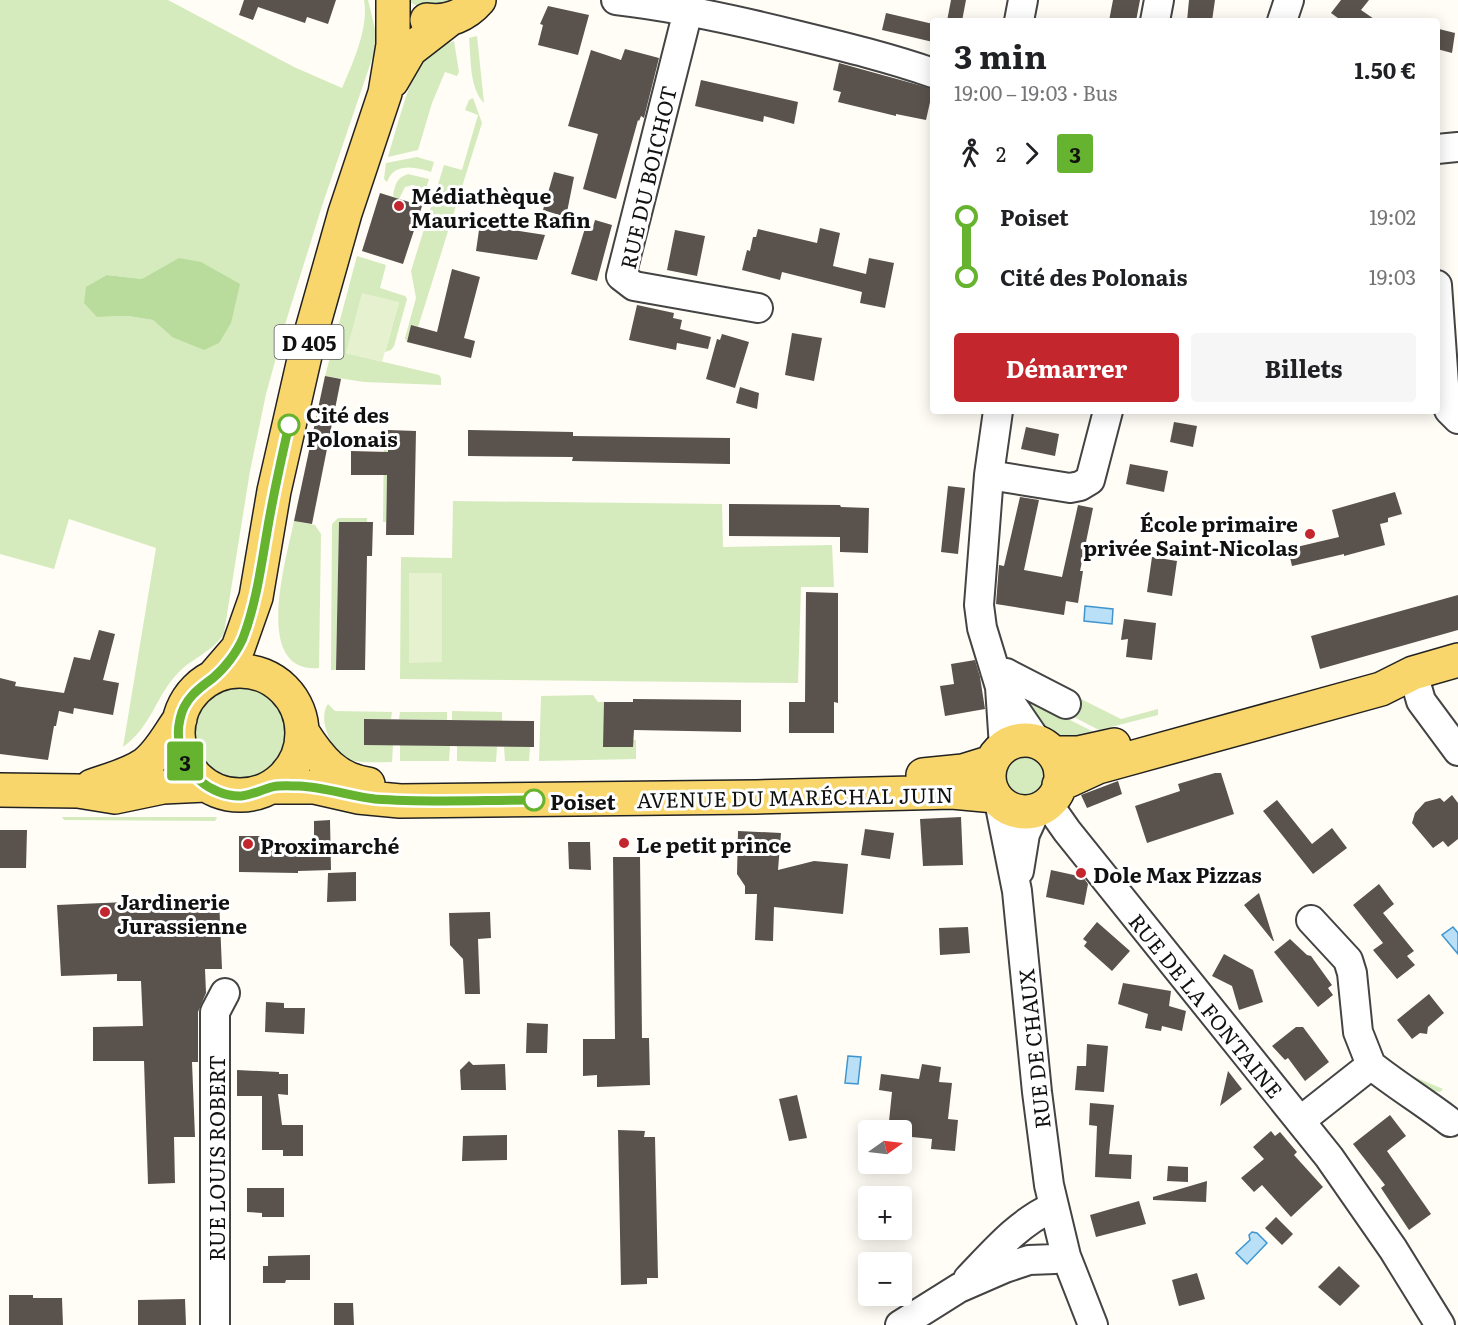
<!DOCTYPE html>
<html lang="fr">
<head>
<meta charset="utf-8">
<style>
  body { margin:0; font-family:Literata,serif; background:#f6f6f6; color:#202124; height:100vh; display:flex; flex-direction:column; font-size:22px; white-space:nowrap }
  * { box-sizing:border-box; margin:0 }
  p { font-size:20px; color:#757577 }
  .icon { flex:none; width:33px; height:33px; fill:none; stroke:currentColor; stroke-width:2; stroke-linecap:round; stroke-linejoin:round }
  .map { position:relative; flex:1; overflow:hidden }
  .panel { position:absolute; left:930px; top:18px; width:510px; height:396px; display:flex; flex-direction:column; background:#fff; border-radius:6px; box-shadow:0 3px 15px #0003 }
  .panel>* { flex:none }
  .badge { padding:0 12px; border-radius:4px; font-size:21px; line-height:39px }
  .needle { width:39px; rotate:76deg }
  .controls { position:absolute; left:858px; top:1120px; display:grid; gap:12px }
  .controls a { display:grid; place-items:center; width:54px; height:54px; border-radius:6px; background:#fff; box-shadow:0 3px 15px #0003; font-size:30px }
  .map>.badge { position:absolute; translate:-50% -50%; box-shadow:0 0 0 3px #fff }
  .legs { display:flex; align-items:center; gap:9px; height:66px; padding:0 24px; font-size:20px }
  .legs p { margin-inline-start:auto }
  .head { display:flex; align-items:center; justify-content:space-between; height:102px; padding:0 24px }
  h1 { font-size:33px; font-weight:700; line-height:45px }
  .action { display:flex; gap:12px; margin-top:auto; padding:12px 24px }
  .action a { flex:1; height:69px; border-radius:6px; background:#c4262e; color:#fff; font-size:24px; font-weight:700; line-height:69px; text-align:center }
  .action a+a { background:#f6f6f6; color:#202124 }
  ul { padding:0 24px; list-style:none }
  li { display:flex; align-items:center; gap:21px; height:60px; font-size:22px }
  li i { display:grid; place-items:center; width:9px; height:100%; margin:0 8px; background:currentColor }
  li i::after { content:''; width:15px; height:15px; margin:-8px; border:4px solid; border-radius:50%; background:#fff }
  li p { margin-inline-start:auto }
  li:first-child i { background:linear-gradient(#0000 50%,currentColor 0) }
  li:last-child i { background:linear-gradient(currentColor 50%,#0000 0) }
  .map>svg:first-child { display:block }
  .green { fill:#d5ebbd; fill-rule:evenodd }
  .forest { fill:#b9dc9c }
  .pitch { fill:#e6f2cf }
  .water { fill:#b9e0f7; stroke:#3f96cf; stroke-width:1.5 }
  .building { fill:#5a524d }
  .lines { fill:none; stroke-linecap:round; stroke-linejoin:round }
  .minor-casing { stroke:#444; stroke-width:32 }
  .major-casing { stroke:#222; stroke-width:36 }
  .minor { stroke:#fff; stroke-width:28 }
  .major { stroke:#f9d66b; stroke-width:33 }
  .line-1-casing { stroke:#fff; stroke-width:14 }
  .line-1 { stroke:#65b32e; stroke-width:9 }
  .poi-dot { fill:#c4262e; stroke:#fff; stroke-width:2 }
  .stop-1-dot { fill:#fff; stroke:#65b32e; stroke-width:3 }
  .labels { text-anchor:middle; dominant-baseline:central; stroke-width:6; stroke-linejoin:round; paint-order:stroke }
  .shield { fill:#fff; stroke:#585858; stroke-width:1.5 }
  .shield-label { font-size:20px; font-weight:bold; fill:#111 }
  .street-label { font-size:21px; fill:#111; stroke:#fff }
  .poi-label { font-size:21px; font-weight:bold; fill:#111; stroke:#fff; text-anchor:start }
  .stop-label { font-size:21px; font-weight:bold; fill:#111; stroke:#fff; text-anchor:start }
</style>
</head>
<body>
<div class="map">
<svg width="1458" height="1325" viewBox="0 0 1458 1325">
  <rect width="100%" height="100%" fill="#fffdf5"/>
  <path class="green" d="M0 0H168L294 67 342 88C353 63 369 27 364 0H368L375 29V50L322 206 287 318 266 394 250 471 224 633C213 652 192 658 178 673 155 697 152 726 123 747L156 548 69 519 54 569 0 554ZM107 275 142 279 172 337 153 320 128 316 97 317Z
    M406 0H466L425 10Z
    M477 36 484 103C469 88 471 57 469 38Z
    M454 41 459 72 457 76 445 72 432 103 418 150 388 157C394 137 411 73 422 60 430 51 443 45 454 41Z
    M473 98 482 123 418 327 411 325 407 342 405 338 416 298 411 271 444 165 462 170 478 115 465 110 469 100Z
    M417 157 434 162 431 172C416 167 394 162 387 182L384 179 386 163Z
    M408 174 429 179 426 189 413 185 405 187 399 199 393 196C395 185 396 178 408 174Z
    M357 256 386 265 380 288 405 296 407 299 394 346 391 350 385 352 399 302 346 353 439 375 441 378V385L364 382 325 376Z
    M384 430H388L386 522H383Z
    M453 501 722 504 723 547 832 545 834 587H801L798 683 400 679 401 557 452 558Z
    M338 518H367V522H339L336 670H331L332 524Z
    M294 521 315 525 321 534 319 668C251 674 287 557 294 521Z
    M188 733a52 52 0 1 1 104 0a52 52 0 1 1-104 0Z
    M593 695 598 702H604L633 740H636V759L539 761 541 696Z
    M1073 695 1121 719 1158 709V715L1099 730 1064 712Z
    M1032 701 1104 737 1064 739 1040 726 1025 712Z
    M328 704 335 711 392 712 391 719H365V745H393L392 762C380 762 366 763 354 761 334 757 316 721 328 704Z
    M452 711 502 712V721L452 720Z
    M400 712H447V720L399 719Z
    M400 745 450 746 449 761H400Z
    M457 746 497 747 496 762 457 761Z
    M504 747H530L529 761H505Z
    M1000 776a25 25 0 1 1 50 0a25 25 0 1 1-50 0Z
    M62 817H216L217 818 215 821 64 820Z
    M1405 1073 1443 1089 1440 1092 1419 1089 1401 1076Z"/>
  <path class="forest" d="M179 258 201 262 240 284 231 323 219 343 204 350 172 337 153 320 128 316 97 317 84 303 86 287 107 275 142 279Z"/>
  <path class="pitch" d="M362 293 399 302 382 362 346 353Z
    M409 573H442V662L409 663Z"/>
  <path class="water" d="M1085 606 1113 609 1112 624 1084 621Z
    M1453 927 1458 933V954L1442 935Z
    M848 1056 861 1057 858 1084 845 1083Z
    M1252 1232 1257 1233 1267 1243 1247 1264 1236 1253 1250 1240 1249 1235Z"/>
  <path class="building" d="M244 0H336L328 24 307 17 305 23 258 7 253 20 239 15Z
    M951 0H966L962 21H947Z
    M1113 0H1140L1136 21H1109Z
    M1189 0H1215L1212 21H1187Z
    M1341 0H1369L1361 10 1377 21H1342L1331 13Z
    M548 6 589 15 578 55 538 45 543 25 540 24Z
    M886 13 933 24V42L882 30Z
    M1439 29 1455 33 1452 53 1437 49Z
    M625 49 659 58 644 118 641 116 639 121 638 120 616 199 583 189 598 134 568 126 591 50 621 60Z
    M839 63 933 89 926 120 896 114V116L838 102 841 92 833 90Z
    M701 80 798 102 794 124 764 116 763 122 695 106Z
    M554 172 574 177 566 217 543 210Z
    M380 193 422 206 403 264 362 251Z
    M595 220 612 225 597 281 571 274 586 225 593 227Z
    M480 223 500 225V228L545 235 537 260 476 251Z
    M820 228 840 233 833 266 866 274 869 258 894 263 885 308 860 303 862 292 782 272 780 280 742 270 747 250 750 251 753 237H756L758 229 817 243Z
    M675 230 705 236 697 276 667 270Z
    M452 269 480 277 464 338 475 341 471 358 407 342 411 325 437 332Z
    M637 305 674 313 673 318 682 320 680 329 711 337 708 349 677 343 676 350 629 340Z
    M792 333 822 338 814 381 785 375Z
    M722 334 749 342 735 388 706 379 717 339 720 340Z
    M325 376 341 379 312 524 294 521Z
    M740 387 759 393 757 409 736 403Z
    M1174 422 1197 426 1193 447 1170 442Z
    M1026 427 1059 434 1055 456 1021 449Z
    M388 430 416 431 414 535H386L387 475H351V451L388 452Z
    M468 430 573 432V436L730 438V464L572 461 573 457 468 456Z
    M1130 464 1168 471 1164 492 1126 484Z
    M948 486 965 488 958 554 941 552Z
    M1395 492 1402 514 1388 518V522L1380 524 1385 545 1344 556V554L1292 566 1288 549 1339 537 1332 510Z
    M1020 497 1039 500 1024 570 1062 577 1078 505 1093 508 1080 571H1083L1078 603 1066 601 1064 615 996 604 999 565 1004 566Z
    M729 504 840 505 841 507 869 508 868 553 840 552V537L729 536Z
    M339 522H373L372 556H367L365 670H336Z
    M1152 557 1177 561 1172 596 1147 592Z
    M806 592 838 593V703L834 702V733H789V702H805Z
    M1458 595V630L1320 669 1311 636Z
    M1124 619 1156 623 1152 660 1126 657 1128 639 1121 640Z
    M99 630 115 634 103 680 119 683 113 715 74 708 73 714 59 711 56 726H54L48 760 0 754V678L16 682 15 686 64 693 74 657 90 660Z
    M975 660 980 677 985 709 945 716 940 686 954 684 951 664Z
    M633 699 741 700V732L634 730 633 747H603L604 702H633Z
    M364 719 534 721V747L364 745Z
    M1215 773H1221L1234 814 1147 843 1135 806 1180 791 1178 784Z
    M1118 781 1122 794 1087 808 1081 795Z
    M1452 795 1458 803V839L1448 847 1443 841 1433 848 1412 823 1415 813 1425 802 1440 798 1444 802Z
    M1277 800 1312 844 1332 828 1347 848 1313 874 1263 811Z
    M961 817 963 865 923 866 920 819Z
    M330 820 331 870 298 871V873L239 872V836H264V842L314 843V821Z
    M865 829 894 833 890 859 861 855Z
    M0 830H27L26 868H0Z
    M738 831 781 833 778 870 814 861 848 864 843 914 774 907 773 941 755 940 757 894H745V886L737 874Z
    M568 842H590L591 870 569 869Z
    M613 857H640L642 1038H649L650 1085 597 1087V1075L583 1076V1039H615Z
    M1051 870 1083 877 1088 884 1084 905 1046 897Z
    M356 872V901L327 902 328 873Z
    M1379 884 1394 904 1383 913 1414 951 1407 956 1415 965 1397 979 1373 950 1383 943 1353 905Z
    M1259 893 1274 941H1273L1244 905Z
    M219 898 222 969H205L206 993 198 1012V1062H192L195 1137H174L175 1183 148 1184 144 1061H93V1027L143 1026 141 981H117V974L61 976 57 905Z
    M490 912 491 938 478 939 480 994H465L463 959 450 945 449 913Z
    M1097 922 1130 951 1112 971 1084 946 1087 942 1083 939Z
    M968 927 970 953 940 955 939 928Z
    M1290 939 1307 955 1311 956 1332 985 1328 988 1333 995 1318 1007 1274 952Z
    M1224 954 1253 970 1263 1002 1239 1010 1232 986 1212 976Z
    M1123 983 1171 991 1169 1006 1186 1011 1182 1031 1162 1026 1161 1031 1145 1028 1148 1014 1118 1004Z
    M1429 994 1444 1013 1428 1027 1427 1034 1420 1033 1412 1039 1397 1020Z
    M266 1002 284 1003V1008H305L304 1034 265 1032Z
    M527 1023 548 1024 547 1053H526Z
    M1296 1027H1303L1329 1062 1305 1081 1288 1058 1285 1060 1272 1046Z
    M1087 1044 1108 1046 1104 1092 1075 1090 1077 1066H1086Z
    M469 1061 473 1065 505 1064 506 1090H461L460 1070Z
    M922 1064 941 1067 939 1082 952 1083 948 1119 958 1120 955 1151 931 1149 932 1139 902 1136V1131H888L892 1092 879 1090 881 1074 919 1079Z
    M237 1070 279 1072V1074H288V1095L278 1094 282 1125H303V1156H283V1150H262V1096H237Z
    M1228 1071 1242 1089 1220 1106Z
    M797 1095 807 1138 789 1141 779 1099Z
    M1090 1103 1114 1105 1109 1154 1132 1155 1131 1179 1095 1177 1097 1126 1089 1125Z
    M1390 1115 1406 1136 1387 1151 1431 1214 1409 1230 1381 1188 1385 1185 1353 1144Z
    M618 1130 645 1131 644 1137H655L658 1278H647V1284L621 1285Z
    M1271 1131 1275 1136 1280 1132 1297 1152 1294 1155 1323 1187 1291 1217 1262 1185 1254 1192 1241 1178 1264 1159 1253 1147Z
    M507 1135V1160L462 1161 463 1136Z
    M1168 1166 1188 1167V1182L1167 1181Z
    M1207 1181 1206 1202 1153 1200V1197Z
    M247 1188H284V1217H262V1213L247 1212Z
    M1139 1201 1146 1224 1096 1237 1090 1215Z
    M1276 1217 1293 1234 1282 1245 1265 1228Z
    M310 1255V1280H286L285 1283H263V1266H268V1256Z
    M1339 1266 1360 1286 1340 1306 1318 1287Z
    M1197 1273 1205 1299 1179 1306 1172 1280Z
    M9 1295H33V1298H62L63 1325H9Z
    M185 1299 186 1325H138V1300Z
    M334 1303H353L354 1325H334Z"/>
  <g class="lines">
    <defs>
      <path id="minor" d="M616 0C678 7 740 21 800 36 845 47 890 58 933 73
        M688 11 621 276 634 286 758 308
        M1019 21 1023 0
        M1155 21 1159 0
        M1282 21 1289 0
        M1437 149 1458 147
        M1437 285 1445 398 1449 410 1458 419
        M998 411 989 475 979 605 982 628 1000 687 1004 747
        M989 475 1070 488 1080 486 1090 480 1108 411
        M995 671 1006 673 1066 704
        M1413 673 1421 701 1458 751
        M1001 689 1038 743
        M999 801 1017 891 1037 1092 1049 1185 1066 1256 1093 1325
        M1048 804 1067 831 1329 1157 1393 1249 1440 1325
        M1019 871 1025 834 1036 810
        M1311 920 1348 960 1352 973 1358 1032 1371 1065
        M1300 1121 1371 1065C1396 1085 1424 1102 1450 1122
        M968 1279C994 1252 1018 1223 1053 1207
        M215 1325V1012L225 993
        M900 1325 959 1288 1005 1268 1029 1260 1055 1259 1066 1256"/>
      <path id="major" d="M427 20C448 23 466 15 479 0
        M392 81 410 50 450 19
        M178 733a62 62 0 1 1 124 0a62 62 0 1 1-124 0Z
        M213 677 238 648 256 597 274 491 306 351 345 213 385 93 393 45V0
        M303 733C319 758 336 780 368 784
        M989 776a36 36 0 1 1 72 0a36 36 0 1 1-72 0Z
        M1053 753H1078L1114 745
        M923 775 963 771 992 762
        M1059 785 1098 767 1381 689 1413 673 1458 660
        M92 786C109 780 129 775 145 764 160 753 169 734 180 719
        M272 787H314L358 797 400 801 756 797 952 792 995 796
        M0 790 78 791 115 797 163 787 206 785"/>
    </defs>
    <use href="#minor" class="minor-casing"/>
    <use href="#major" class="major-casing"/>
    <use href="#minor" class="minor"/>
    <use href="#major" class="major"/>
  </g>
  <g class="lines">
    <defs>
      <path id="line-1" d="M289 425C281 460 273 496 267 532 261 567 256 604 243 638 237 652 225 668 213 678 198 689 184 699 180 719 173 749 190 781 219 792 243 801 251 793 272 787 280 785 291 786 299 786 325 787 349 796 375 799 428 803 481 800 534 800"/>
    </defs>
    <use href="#line-1" class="line-1-casing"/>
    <use href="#line-1" class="line-1"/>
  </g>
  <g class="poi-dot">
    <circle cx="399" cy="206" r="6"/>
    <circle cx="1310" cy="534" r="6"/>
    <circle cx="624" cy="843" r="6"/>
    <circle cx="248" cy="844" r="6"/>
    <circle cx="1081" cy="873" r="6"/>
    <circle cx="105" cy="912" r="6"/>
  </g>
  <g class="stop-1-dot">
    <circle cx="289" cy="425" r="10"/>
    <circle cx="534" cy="800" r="10"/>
  </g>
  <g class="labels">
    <rect class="shield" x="274.5" y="325" width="69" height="34" rx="4.5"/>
    <g class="shield-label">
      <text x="309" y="342">D 405</text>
    </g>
    <g class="street-label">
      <text transform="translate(647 177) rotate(-77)">RUE DU BOICHOT</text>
      <text transform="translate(795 796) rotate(-1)">AVENUE DU MARÉCHAL JUIN</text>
      <text transform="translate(1207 1005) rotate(51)">RUE DE LA FONTAINE</text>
      <text transform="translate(1033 1049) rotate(-96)">RUE DE CHAUX</text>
      <text transform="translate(215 1158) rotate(-90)">RUE LOUIS ROBERT</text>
    </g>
    <g class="poi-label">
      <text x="411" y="194">Médiathèque<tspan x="411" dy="24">Mauricette Rafin</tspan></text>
      <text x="1298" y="522" text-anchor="end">École primaire<tspan x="1298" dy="24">privée Saint-Nicolas</tspan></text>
      <text x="636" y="843">Le petit prince</text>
      <text x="260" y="844">Proximarché</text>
      <text x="1093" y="873">Dole Max Pizzas</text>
      <text x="117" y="900">Jardinerie<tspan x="117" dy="24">Jurassienne</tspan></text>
    </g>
    <g class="stop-label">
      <text x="306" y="413">Cité des<tspan x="306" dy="24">Polonais</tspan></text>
      <text x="550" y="800">Poiset</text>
    </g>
  </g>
</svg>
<div class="controls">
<a><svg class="needle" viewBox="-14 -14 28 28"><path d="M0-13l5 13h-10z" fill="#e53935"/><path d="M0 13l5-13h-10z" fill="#757577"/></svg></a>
<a>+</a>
<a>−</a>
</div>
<b class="badge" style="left:185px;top:761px;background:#65b32e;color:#111">3</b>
<section class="panel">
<div class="head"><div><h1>3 min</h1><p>19:00 – 19:03 · Bus</p></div><b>1.50 €</b></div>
<div class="legs"><svg class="icon" aria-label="walk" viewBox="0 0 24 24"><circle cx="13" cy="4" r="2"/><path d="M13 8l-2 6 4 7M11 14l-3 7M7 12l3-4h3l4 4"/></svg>2<svg class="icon" aria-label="forward" viewBox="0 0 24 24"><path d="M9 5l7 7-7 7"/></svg><b class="badge" style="background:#65b32e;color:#111">3</b></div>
<ul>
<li><i style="color:#65b32e"></i><b>Poiset</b><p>19:02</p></li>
<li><i style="color:#65b32e"></i><b>Cité des Polonais</b><p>19:03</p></li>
</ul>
<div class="action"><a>Démarrer</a><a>Billets</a></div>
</section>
</div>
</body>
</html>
